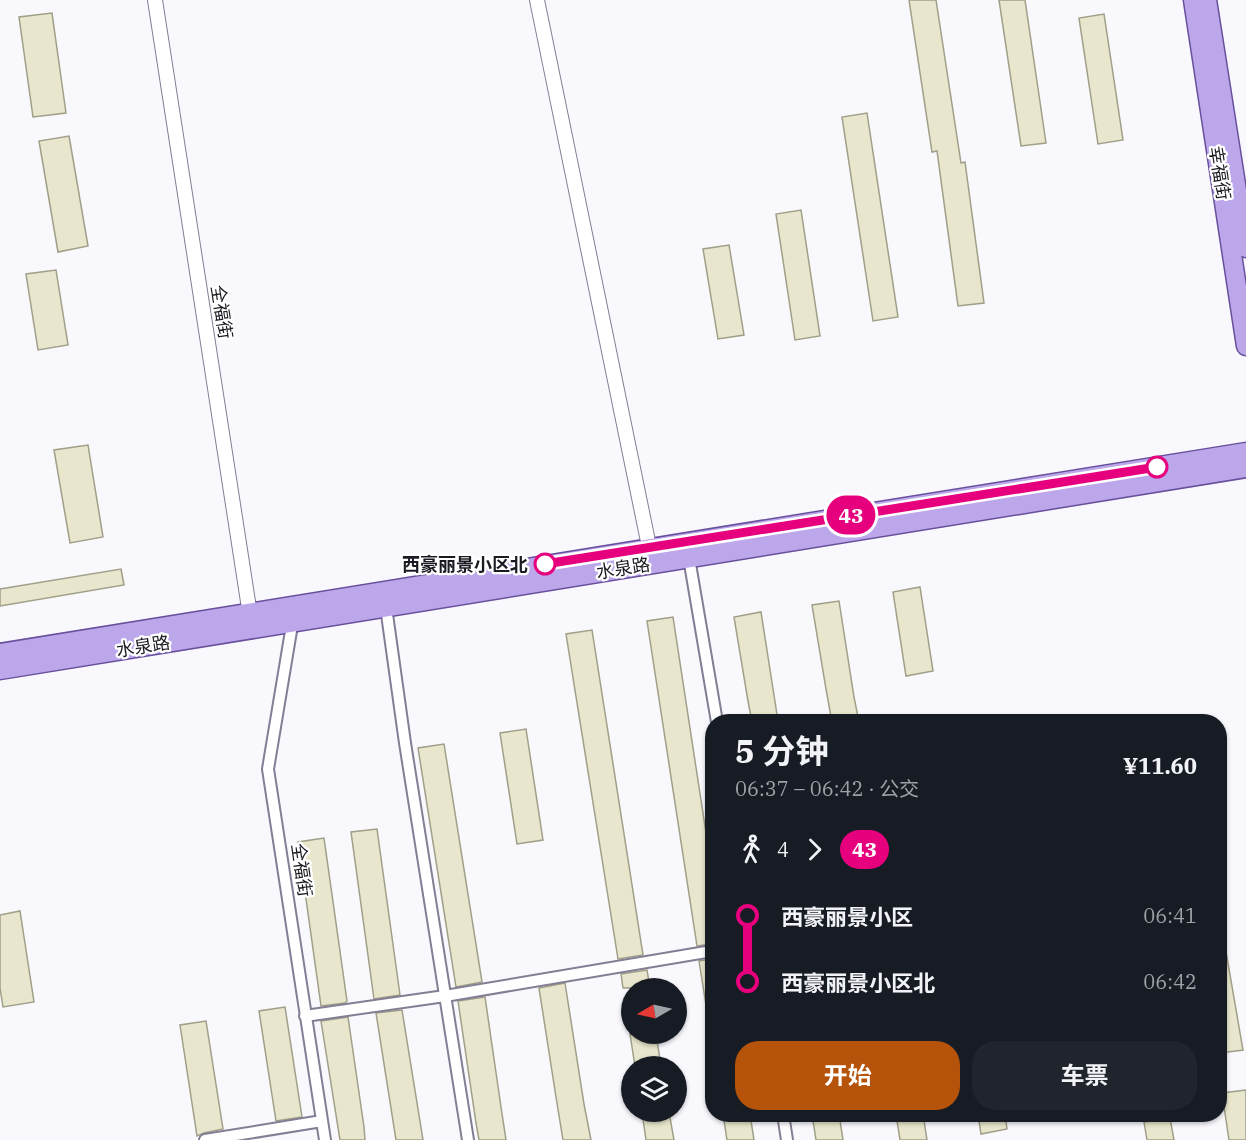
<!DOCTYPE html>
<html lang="zh">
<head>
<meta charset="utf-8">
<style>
  body { margin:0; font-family:"IBM Plex Serif","Noto Sans SC",serif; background:#20242c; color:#f1f3f6; height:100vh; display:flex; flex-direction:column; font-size:22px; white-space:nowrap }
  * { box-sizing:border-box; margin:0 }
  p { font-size:20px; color:#9ea1a6 }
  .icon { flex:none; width:33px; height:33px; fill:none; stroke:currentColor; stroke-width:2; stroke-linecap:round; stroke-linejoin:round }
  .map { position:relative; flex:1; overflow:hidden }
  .details { position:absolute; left:705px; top:714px; width:522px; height:408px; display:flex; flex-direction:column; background:#171b24; border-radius:24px; box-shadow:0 2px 4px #0004 }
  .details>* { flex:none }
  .badge { padding:0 12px; border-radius:20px; font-size:21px; line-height:39px }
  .needle { width:39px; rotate:261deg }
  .buttons { position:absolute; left:621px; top:978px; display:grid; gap:12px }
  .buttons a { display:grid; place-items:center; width:66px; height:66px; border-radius:50%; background:#171b24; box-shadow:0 2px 4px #0004; font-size:30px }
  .map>.badge { position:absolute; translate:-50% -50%; box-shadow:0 0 0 3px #fff }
  .legs { display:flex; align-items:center; gap:9px; height:66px; padding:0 30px; font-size:20px }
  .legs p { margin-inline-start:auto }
  .summary { display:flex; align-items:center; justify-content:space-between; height:102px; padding:0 30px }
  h1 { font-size:33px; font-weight:700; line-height:45px }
  .button { display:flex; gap:12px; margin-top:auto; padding:12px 30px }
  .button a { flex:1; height:69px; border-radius:24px; background:#b45309; color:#fff; font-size:24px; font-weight:700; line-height:69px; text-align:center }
  .button a+a { background:#20242c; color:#f1f3f6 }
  ul { padding:0 30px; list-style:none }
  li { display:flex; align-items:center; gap:21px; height:66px; font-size:22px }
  li i { display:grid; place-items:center; width:9px; height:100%; margin:0 8px; background:currentColor }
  li i::after { content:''; width:15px; height:15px; margin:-8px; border:4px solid; border-radius:50%; background:#171b24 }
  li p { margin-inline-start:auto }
  li:first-child i { background:linear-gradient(#0000 50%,currentColor 0) }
  li:last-child i { background:linear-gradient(currentColor 50%,#0000 0) }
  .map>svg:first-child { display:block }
  .building { fill:#e8e7cd; stroke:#a09f87; stroke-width:1.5 }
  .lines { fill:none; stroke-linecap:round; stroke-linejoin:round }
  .minor-casing { stroke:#837e94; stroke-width:14 }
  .tertiary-casing { stroke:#837e94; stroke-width:16 }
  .primary-casing { stroke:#68509c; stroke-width:21 }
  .minor { stroke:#fff; stroke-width:10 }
  .tertiary { stroke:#fff; stroke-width:14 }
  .primary { stroke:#bda7eb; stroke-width:18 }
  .line-1-casing { stroke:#fff; stroke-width:14 }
  .line-1 { stroke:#e6007e; stroke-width:9 }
  .stop-1-dot { fill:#fff; stroke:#e6007e; stroke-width:3 }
  .labels { text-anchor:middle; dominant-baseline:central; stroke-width:4.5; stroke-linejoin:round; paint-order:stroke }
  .street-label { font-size:18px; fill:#1b1922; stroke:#fff }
  .stop-label { font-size:18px; font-weight:bold; fill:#1b1922; stroke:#fff; text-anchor:end }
</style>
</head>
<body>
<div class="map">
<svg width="1246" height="1140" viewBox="0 0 1246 1140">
  <rect width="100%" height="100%" fill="#f9f8fd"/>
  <path class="building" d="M909 0H936L961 163 965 162 984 303 958 306 937 151 932 152Z
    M999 0H1025L1046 143 1021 146Z
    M52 13 66 113 33 117 19 17Z
    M1104 14 1123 140 1098 144 1079 18Z
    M867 113 898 317 873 321 842 117Z
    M69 136 88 246 58 252 39 141Z
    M801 210 820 336 795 340 776 214Z
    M729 245 744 335 718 339 703 249Z
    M56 270 68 345 38 350 26 274Z
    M88 445 103 537 70 543 54 450Z
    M121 569 124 585 0 606V589Z
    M920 587 933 671 906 676 893 592Z
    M839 601 854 697 859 722H832L826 689 812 605Z
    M761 612 776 708 778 722H752L748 701 734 617Z
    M673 617 712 872V944L697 946 647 621Z
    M592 630 643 955 618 959 566 634Z
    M526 729 543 840 517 844 500 733Z
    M444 744 482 982 456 987 418 748Z
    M377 829 400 995 374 999 351 832Z
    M324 838 347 1001 345 1003 321 1006 298 842Z
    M20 911 34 1002 3 1007 0 988V915Z
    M1225 946 1243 1050 1220 1053V947Z
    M712 959V1005H706L699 961Z
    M647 970 650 988H623L621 974Z
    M565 983 584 1104 591 1140H563L556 1097 539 988Z
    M485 997 501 1107 506 1140H479L476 1123 458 1001Z
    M285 1007 302 1117 276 1121 259 1011Z
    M402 1010 423 1140H396L376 1013Z
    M348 1017 364 1127 365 1140H340L321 1021Z
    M206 1021 223 1129 204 1133 197 1136 180 1025Z
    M630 1034H656L661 1066H635Z
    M1246 1090V1140H1229L1222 1093Z
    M642 1112H669L674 1140H646Z
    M723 1114H750L754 1140H727Z
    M812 1114H839L843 1140H816Z
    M896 1114H923L927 1140H900Z
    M978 1114H1005L1007 1129 981 1134Z
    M1170 1118 1174 1140H1147L1144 1122Z"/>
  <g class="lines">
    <defs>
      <path id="minor" d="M689 558 717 722
        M386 607 405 743 468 1140
        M293 619 268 769 325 1140
        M305 1016 445 996 712 951
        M783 1114 787 1140
        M205 1140 322 1121"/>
      <path id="tertiary" d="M155 0 251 621
        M537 0 651 556"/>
      <path id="primary" d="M1193 0 1246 346
        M1207 0 1246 248
        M0 653 1246 452
        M0 670 1246 468"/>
    </defs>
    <use href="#minor" class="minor-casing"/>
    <use href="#tertiary" class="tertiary-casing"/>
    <use href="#primary" class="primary-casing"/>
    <use href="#minor" class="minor"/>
    <use href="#tertiary" class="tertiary"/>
    <use href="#primary" class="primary"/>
  </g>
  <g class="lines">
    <defs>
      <path id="line-1" d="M545 564 1157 467"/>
    </defs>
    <use href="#line-1" class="line-1-casing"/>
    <use href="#line-1" class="line-1"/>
  </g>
  <g class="stop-1-dot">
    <circle cx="1157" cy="467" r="10"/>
    <circle cx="545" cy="564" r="10"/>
  </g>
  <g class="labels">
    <g class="street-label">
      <text transform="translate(1220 173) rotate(81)">幸福街</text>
      <text transform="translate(222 312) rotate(81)">全福街</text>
      <text transform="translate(623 568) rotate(-9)">水泉路</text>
      <text transform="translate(143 646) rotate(-9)">水泉路</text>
      <text transform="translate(302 870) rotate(82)">全福街</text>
    </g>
    <g class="stop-label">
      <text x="528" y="564">西豪丽景小区北</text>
    </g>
  </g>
</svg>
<div class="buttons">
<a><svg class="needle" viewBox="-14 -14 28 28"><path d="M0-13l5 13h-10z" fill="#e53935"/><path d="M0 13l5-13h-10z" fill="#9ea1a6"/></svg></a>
<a><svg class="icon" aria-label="layers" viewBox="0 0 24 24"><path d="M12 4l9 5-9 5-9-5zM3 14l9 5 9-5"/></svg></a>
</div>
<b class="badge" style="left:851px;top:515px;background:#e6007e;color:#fff">43</b>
<section class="details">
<div class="summary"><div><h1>5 分钟</h1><p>06:37 – 06:42 · 公交</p></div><b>¥11.60</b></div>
<div class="legs"><svg class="icon" aria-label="walk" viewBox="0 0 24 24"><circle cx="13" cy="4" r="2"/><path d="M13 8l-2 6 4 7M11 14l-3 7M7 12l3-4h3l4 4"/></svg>4<svg class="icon" aria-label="forward" viewBox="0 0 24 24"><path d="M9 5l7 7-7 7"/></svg><b class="badge" style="background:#e6007e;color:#fff">43</b></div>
<ul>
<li><i style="color:#e6007e"></i><b>西豪丽景小区</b><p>06:41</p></li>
<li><i style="color:#e6007e"></i><b>西豪丽景小区北</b><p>06:42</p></li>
</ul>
<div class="button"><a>开始</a><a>车票</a></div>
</section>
</div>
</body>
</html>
